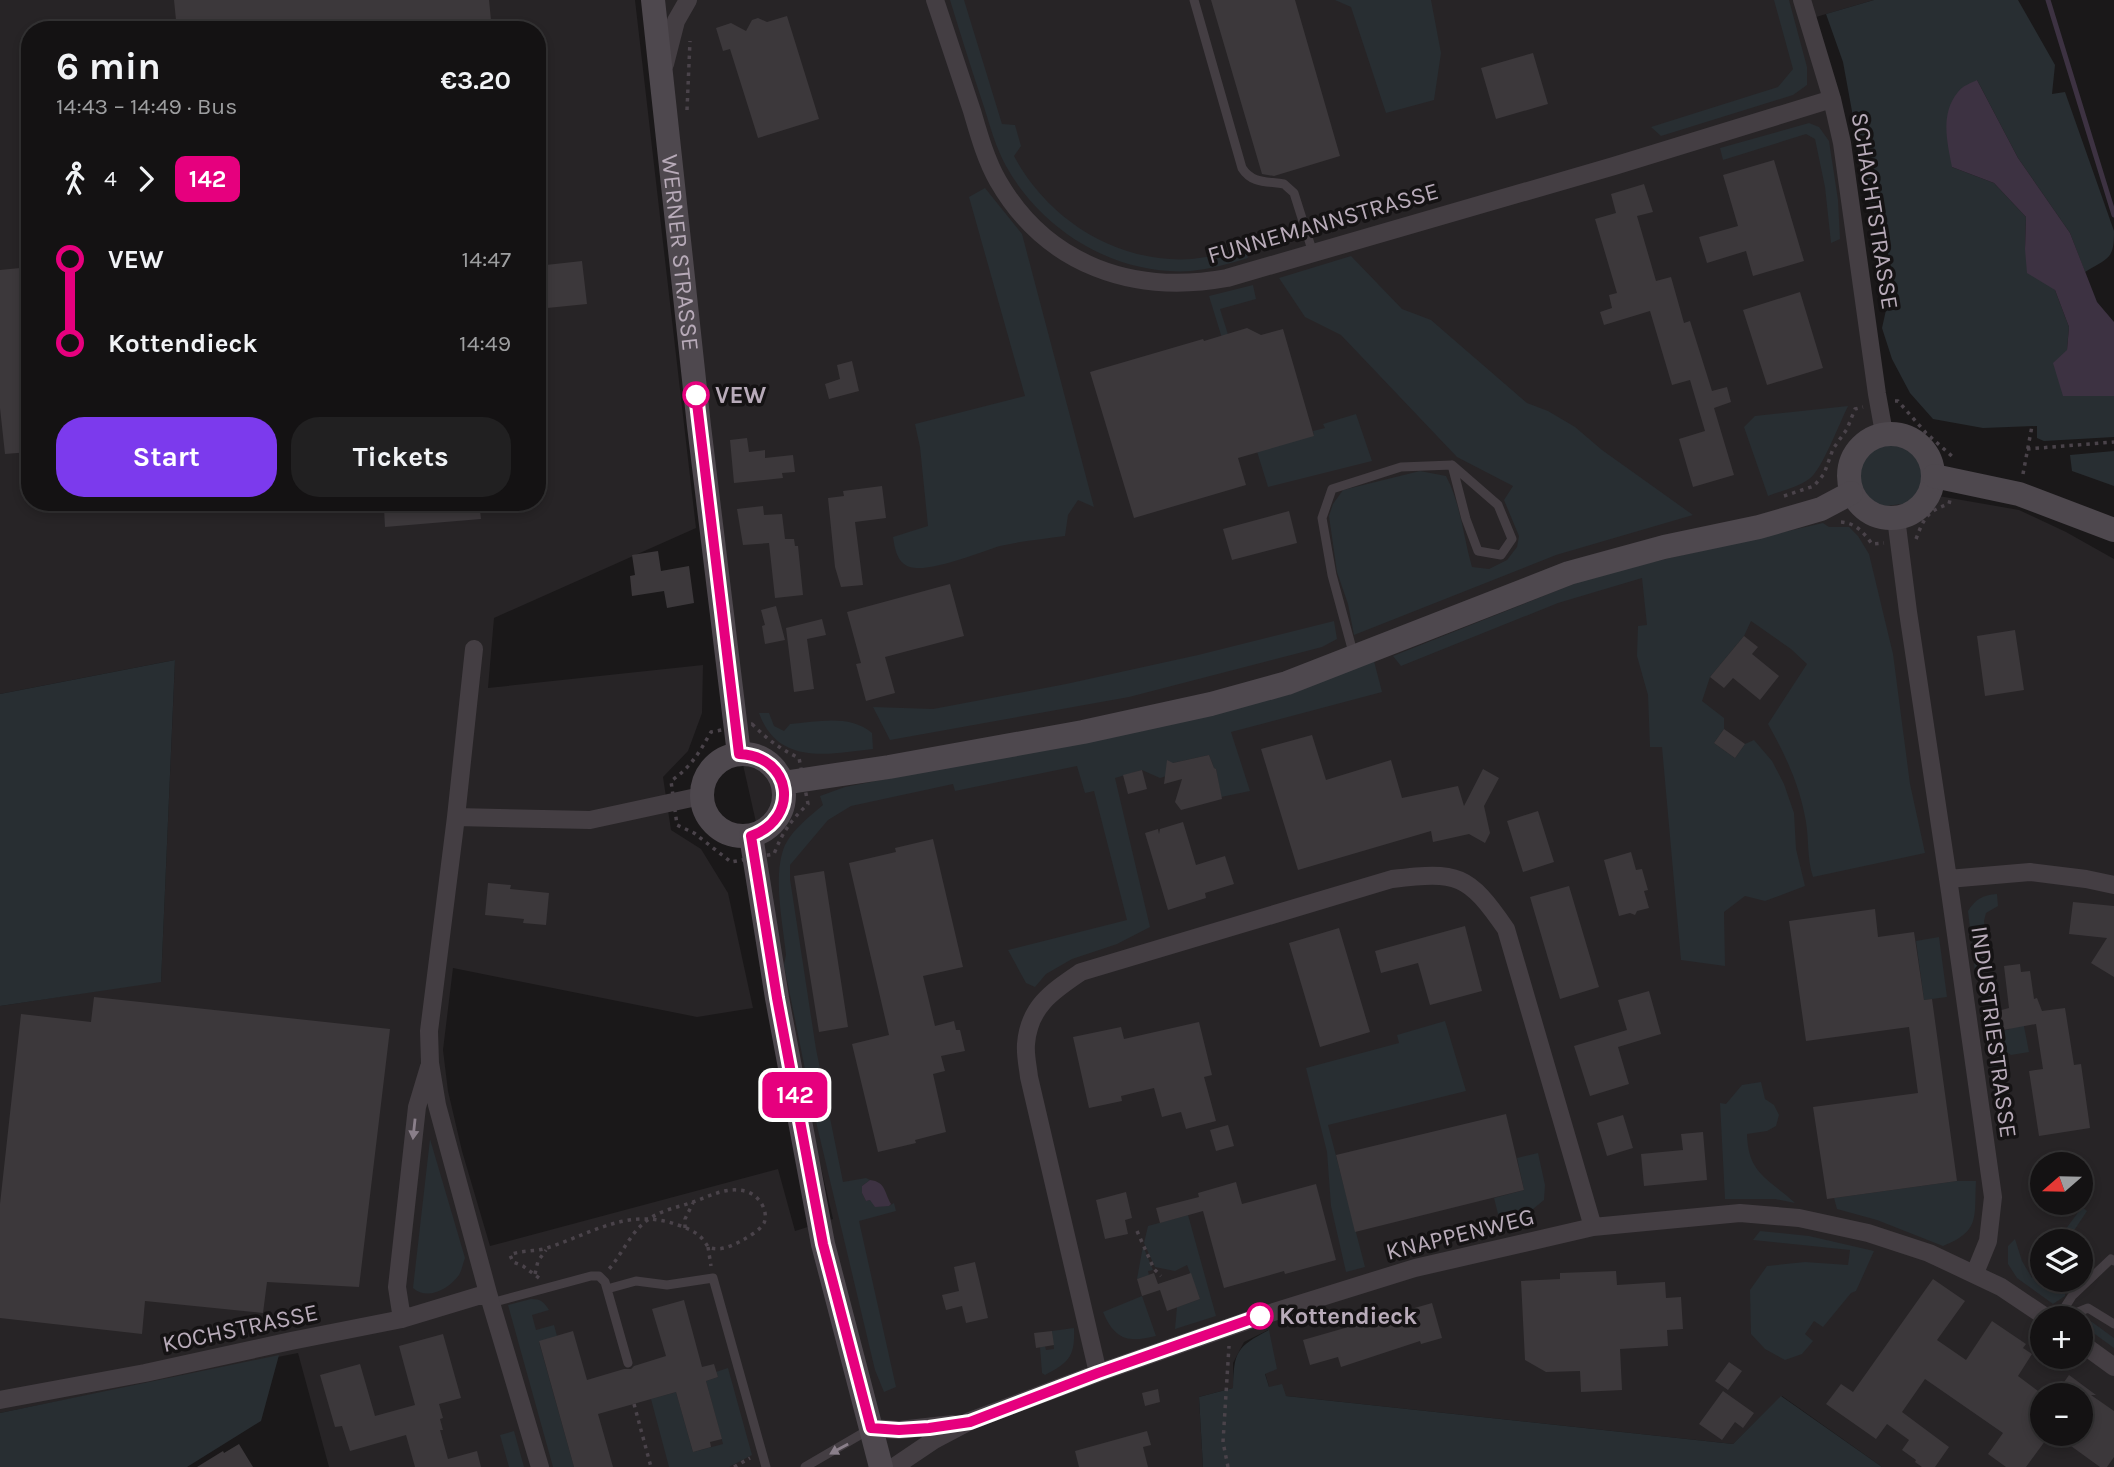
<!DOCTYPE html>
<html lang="en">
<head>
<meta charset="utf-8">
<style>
  body { margin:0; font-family:Karla,sans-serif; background:#212021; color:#f1f3f6; height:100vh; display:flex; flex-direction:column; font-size:26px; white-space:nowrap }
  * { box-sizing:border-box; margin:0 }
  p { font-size:23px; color:#9d9ea0 }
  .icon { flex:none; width:38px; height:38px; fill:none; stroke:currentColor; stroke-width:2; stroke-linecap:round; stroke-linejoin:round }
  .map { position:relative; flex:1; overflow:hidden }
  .details { position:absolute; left:21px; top:21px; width:525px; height:490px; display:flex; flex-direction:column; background:#141213; border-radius:28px; box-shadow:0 4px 10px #0003,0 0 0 2px #333233 }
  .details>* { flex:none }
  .badge { padding:0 14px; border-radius:10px; font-size:24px; line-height:46px }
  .needle { width:46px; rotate:250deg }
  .controls { position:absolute; left:2030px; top:1152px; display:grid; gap:14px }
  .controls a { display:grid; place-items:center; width:63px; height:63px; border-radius:50%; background:#141213; box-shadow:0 4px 10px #0003,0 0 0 2px #333233; font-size:35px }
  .map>.badge { position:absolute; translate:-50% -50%; box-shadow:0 0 0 4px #fff }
  .legs { display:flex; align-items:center; gap:10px; height:77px; padding:0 35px; font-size:23px }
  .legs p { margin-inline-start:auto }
  .head { display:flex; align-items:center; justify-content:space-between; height:119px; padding:0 35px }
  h1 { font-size:38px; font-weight:700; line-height:52px }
  .action { display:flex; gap:14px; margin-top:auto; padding:14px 35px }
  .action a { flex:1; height:80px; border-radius:28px; background:#7c3aed; color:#fff; font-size:28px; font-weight:700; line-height:80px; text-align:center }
  .action a+a { background:#212021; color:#f1f3f6 }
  ul { padding:0 35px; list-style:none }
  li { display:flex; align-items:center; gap:24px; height:84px; font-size:26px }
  li i { display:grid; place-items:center; width:10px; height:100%; margin:0 9px; background:currentColor }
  li i::after { content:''; width:18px; height:18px; margin:-9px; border:5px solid; border-radius:50%; background:#141213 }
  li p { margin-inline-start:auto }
  li:first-child i { background:linear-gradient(#0000 50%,currentColor 0) }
  li:last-child i { background:linear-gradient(currentColor 50%,#0000 0) }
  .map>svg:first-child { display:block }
  .built { fill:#272426; fill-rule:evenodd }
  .green { fill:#282e32 }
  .water { fill:#3d3242 }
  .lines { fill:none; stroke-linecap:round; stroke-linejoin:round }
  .stream { stroke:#3d3242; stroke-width:5 }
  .building { fill:#3c383b }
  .path { stroke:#4a434a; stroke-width:3.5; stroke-dasharray:3.5 5; stroke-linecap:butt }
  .lane { stroke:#443e43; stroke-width:9 }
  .street { stroke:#443e43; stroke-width:18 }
  .secondary { stroke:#4e484e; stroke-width:24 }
  .oneway { fill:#8a7f8a }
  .line-1-casing { stroke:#fff; stroke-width:16 }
  .line-1 { stroke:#e6007e; stroke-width:10 }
  .stop-1-dot { fill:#fff; stroke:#e6007e; stroke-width:3.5 }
  .labels { text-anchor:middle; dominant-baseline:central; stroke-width:7; stroke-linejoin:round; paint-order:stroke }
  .street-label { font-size:24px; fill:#b8abb9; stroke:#151314 }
  .stop-label { font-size:24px; font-weight:bold; fill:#b8abb9; stroke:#151314; text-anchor:start }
</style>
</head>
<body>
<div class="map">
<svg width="2114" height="1467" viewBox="0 0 2114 1467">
  <rect width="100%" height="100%" fill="#1a1819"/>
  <path class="built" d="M0 0H635L696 528 494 618 488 688 703 665 702 713 688 751 663 777 671 830 701 849 728 893 753 1008 697 1017 453 968 443 1050 448 1091 462 1151 490 1246 778 1169 795 1231 833 1219 790 1034 760 840 739 747 657 0H1874L1816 17 1889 427 1902 431 1923 441 1933 456 1937 475 1933 495 2019 510 2066 532 2114 559V1467H1882L1782 1396 1733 1444 1286 1396 1269 1387 1265 1373 1268 1330 1244 1342 1233 1363V1388L1199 1397 1203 1467H329L298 1353 0 1413V1006L161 981 175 660 0 694ZM30 30H537V502H30ZM2042 1164H2081V1202H2042ZM2042 1241H2081V1279H2042ZM2042 1318H2081V1356H2042ZM2042 1395H2081V1433H2042Z"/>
  <path class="green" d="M950 0H964L1002 124 1015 125 1021 146 1014 156C1048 220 1118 264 1192 259 1210 257 1228 252 1245 247L1248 258C1229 264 1210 269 1191 271 1116 276 1042 231 1006 166 996 148 990 126 984 107 972 71 961 36 950 0Z
    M1335 0H1431L1441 53 1434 100 1386 113 1351 7Z
    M1774 0H1789L1807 67V85L1793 95 1661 136 1651 127 1778 87 1793 69Z
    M1874 0H2018L2055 65 2052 94 2065 92 2114 231C2114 260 2109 257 2085 272L2070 233 2018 158 1977 80 1952 167 1994 183 2026 217 2025 249 2055 290 2069 327 2063 396H2114V437L2044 441 2037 438V426L1983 428 1933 419 1910 393 1892 359 1882 328 1886 310 1900 305 1879 216 1871 215 1843 62 1826 14Z
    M1809 123 1819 127 1829 141 1838 200 1840 239 1831 243 1825 187 1815 139 1806 134 1723 160 1720 148Z
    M985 188 1022 234 1094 507 1078 500 1068 515 1065 536C1044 539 1021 541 1000 546 980 552 930 573 910 567 897 563 895 549 893 537L928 526 920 447 915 424 1025 396 969 197Z
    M1351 256 1402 309 1431 320 1527 403 1548 411 1575 427 1602 450 1693 515 1556 555 1354 635 1348 604 1337 572 1329 516 1333 504 1343 490 1420 471 1446 476C1461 504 1463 536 1472 567L1489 569 1507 560 1517 547 1519 536 1504 500 1513 486 1457 457 1341 335 1305 317 1279 278Z
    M1253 285 1256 299 1220 309 1231 344 1314 436 1313 431 1325 428 1323 424 1356 414 1372 461 1268 487 1209 296Z
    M1848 406C1840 422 1821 472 1809 479 1798 487 1781 491 1768 496L1744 427 1755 416Z
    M1890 442C1926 447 1938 491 1902 508L1901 504 1886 506 1887 510C1880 510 1877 508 1872 503 1844 481 1857 448 1890 442Z
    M2114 451V486L2072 471 2070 455Z
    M1823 523 1829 527H1849L1858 536 1869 554 1893 654 1910 784 1925 853 1813 877C1807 859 1809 841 1806 822 1800 786 1786 756 1768 724L1807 664 1791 649 1751 621 1744 636 1710 677 1702 701 1724 718V729L1714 743 1735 758 1745 744 1754 740 1772 761 1784 784 1794 813 1796 849 1805 886 1765 901 1745 896 1724 912 1725 966 1681 960 1662 747H1650L1648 695 1637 656 1638 626 1647 625 1642 578 1558 603 1401 666 1393 656 1596 575Z
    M1334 621 1337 639 1322 647 1129 697 890 740 873 707 933 709 1066 684 1198 655Z
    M175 660 161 982 0 1006V694Z
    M1374 661 1382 692 1231 732 1250 791 1221 797 1216 769 1214 768 1209 755 1173 763H1168L1166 768 1170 775 1160 778 1142 770 1115 778 1150 927 1117 944 1072 959 1046 974 1035 987 1026 983 1008 950 1127 920 1094 791 1085 793 1077 766 955 791 953 784 851 806 828 820 790 865V879L816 1049 843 1182 866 1178 870 1180 862 1186V1193L866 1201 870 1200 889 1206 894 1203 896 1211 859 1221 896 1387 884 1392 875 1370 813 1109 784 965 786 955C783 923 772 875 785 845 793 829 810 816 823 805L820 796 845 787 958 765Z
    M759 713H769L774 726 784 731 790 724C818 722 849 714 872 733L873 749C829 754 778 766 759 713Z
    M1997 894 1998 906 1986 913 1984 921 1990 969 1975 971 1968 911C1976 899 1982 895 1997 894Z
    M1939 937 1947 997 1924 1000 1916 941Z
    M2022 1016 2029 1052 2011 1055 1997 1046 1994 1033 2010 1029 2008 1018Z
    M1445 1021 1466 1091 1328 1125 1365 1267 1346 1272 1331 1206 1327 1152 1306 1068 1399 1043 1397 1035Z
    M1989 1060H1993L2002 1072 2008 1117 2003 1122 1998 1120Z
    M1761 1082 1765 1099 1774 1105 1779 1115 1776 1126 1767 1131 1747 1134C1748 1174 1768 1178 1795 1203L1775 1199H1725L1720 1103 1726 1104 1742 1085Z
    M430 1139 465 1258C463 1263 462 1270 459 1275 449 1289 427 1301 413 1288Z
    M1538 1153 1545 1185 1544 1200 1533 1209 1499 1218 1494 1198 1524 1190 1517 1158Z
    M1957 1181H1976C1974 1217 1981 1231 1943 1246L1877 1220 1837 1209 1834 1198Z
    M2082 1207 2087 1211 2067 1241H2057Z
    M1188 1215 1216 1316 1175 1329 1177 1307 1200 1299 1187 1265 1175 1271 1155 1267 1144 1243 1148 1226Z
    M1760 1231 1809 1236 1874 1251 1856 1291 1851 1293 1823 1327 1814 1321 1805 1334 1813 1341 1802 1354 1785 1360 1765 1349 1751 1334 1750 1290 1767 1266 1805 1262 1848 1265 1850 1250 1753 1240Z
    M2015 1239 2022 1261 2032 1278 2042 1262V1279H2065V1296L2053 1304 2017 1278 2008 1264V1246Z
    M1143 1246 1153 1270 1148 1271 1149 1275 1137 1279Z
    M1142 1296 1156 1336C1128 1343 1115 1340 1103 1312Z
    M531 1299C541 1299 544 1302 549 1310L532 1315 536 1330 554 1325 557 1336 539 1342 574 1467H553L508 1305Z
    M2085 1317 2114 1338V1348L2081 1324Z
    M1074 1328C1075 1356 1070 1362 1045 1375L1042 1373 1040 1347 1045 1346 1046 1350 1054 1349 1052 1331Z
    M1269 1330 1277 1369 1265 1374 1269 1387 1282 1384 1286 1396 1733 1444 1781 1396 1882 1467H1203L1199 1397 1233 1388C1234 1352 1236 1347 1269 1330Z
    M279 1355 261 1421 187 1467H0V1413Z
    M728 1368 752 1455 729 1467H669L651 1399 676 1392 693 1452 723 1444 706 1381 718 1377 716 1372Z
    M514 1431 524 1467H509L500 1435Z"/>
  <path class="water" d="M1977 80 2018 158 2070 233 2097 302 2114 322V396H2063L2053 363 2067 350 2069 327 2055 290 2027 273 2025 249 2026 217 1994 183 1952 167C1947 141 1940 114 1958 92 1962 86 1971 83 1977 80Z
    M870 1180C886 1182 884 1192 891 1204L889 1206 875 1207 870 1200 866 1201 862 1193V1186Z"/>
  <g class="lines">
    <path class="stream" d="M2048 0 2114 215"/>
  </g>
  <path class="building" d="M174 0H489L492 30H177Z
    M1211 0H1295L1340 156 1274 176 1262 174Z
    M787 16 819 119 758 138 730 49 723 51 716 28 731 23 746 31 752 20 758 18 767 22Z
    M1533 53 1548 104 1496 119 1481 68Z
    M1774 160 1804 261 1753 276 1746 251 1707 263 1699 237 1738 226 1723 175Z
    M1644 184 1653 212 1637 216 1656 281 1671 277 1684 323 1690 321 1712 391 1727 387 1731 402 1714 408 1734 475 1693 487 1679 439 1705 431 1690 380 1672 385 1650 311 1604 325 1600 312 1612 308 1609 295 1617 293 1595 219 1616 213 1611 194Z
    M582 261 587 304 537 309V266Z
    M30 267V452L5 454 0 408V270Z
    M1800 292 1823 368 1767 385 1743 310Z
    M1247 328 1261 335 1283 329 1314 436 1238 458 1246 485 1134 518 1090 372 1203 339 1204 341Z
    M852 361 859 391 829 399 825 384 840 379 837 365Z
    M747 438 749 452 765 450V458L793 455 795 472 782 473 783 478 734 483 730 440Z
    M882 486 886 518 855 522 863 585 841 587 835 567 828 498 844 496 843 491Z
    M459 502H479L481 519 385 527 384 508Z
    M763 506 764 515 782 514 785 539H794L795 546H798L803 595 775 598 769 543 743 545 737 509Z
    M1289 511 1297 543 1232 560 1223 529Z
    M658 551 661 571 689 566 694 603 667 608 664 591 632 596 630 576 635 575 632 555Z
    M950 584 964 636 885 657 895 693 866 701 856 664 861 663 847 612Z
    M776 606 785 640 765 644 762 626 765 625 761 610Z
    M822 619 826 635 807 639 814 689 794 692 786 628Z
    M2015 630 2024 690 1985 696 1977 636Z
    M1744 636 1758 647 1752 654 1779 676 1760 700 1733 678 1724 688 1710 677Z
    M1724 729 1745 744 1735 758 1714 743Z
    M1312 735 1326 780 1391 760 1402 798 1458 786 1464 806 1483 769 1499 778 1484 806 1490 833 1485 843 1469 834 1433 842 1431 831 1298 870 1261 749Z
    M1209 755 1214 768 1216 769 1222 799 1181 810 1175 802 1182 779 1164 784 1167 760 1173 763Z
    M1142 770 1147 789 1128 794 1123 775Z
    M1538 811 1554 862 1523 872 1507 821Z
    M1183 822 1196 865 1225 856 1234 884 1205 893 1206 898 1168 910 1145 833 1158 829 1159 834 1160 829Z
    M933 839 963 967 923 976 935 1026 954 1021 956 1030H960L965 1051 941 1056 945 1071 933 1074 946 1132 915 1140 916 1143 878 1152 852 1044 889 1035 849 863 896 852 895 848Z
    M1631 852 1636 870 1642 869 1648 890 1644 891 1649 908 1637 911 1635 915 1630 913 1619 916 1604 860Z
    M824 871 848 1027 819 1032 794 876Z
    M488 883 511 885 510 889 549 893 546 925 523 923 524 919 485 915Z
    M1569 886 1599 987 1560 999 1530 897Z
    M2073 902 2114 906V977L2091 963 2107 938 2069 934Z
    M1875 909 1878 937 1914 932 1924 1000 1932 999 1957 1181 1827 1199 1813 1107 1918 1093 1909 1027 1806 1041 1789 921Z
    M1465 926 1482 991 1430 1005 1418 963 1381 973 1375 951Z
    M1339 928 1370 1032 1320 1047 1289 943Z
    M2020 964 2021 972 2030 971 2034 999 2037 998 2042 1011 2065 1008 2074 1065 2081 1064 2090 1128 2039 1136 2029 1071 2043 1069 2036 1024 1998 1031 1994 1012 2009 1008 2004 966Z
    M1649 991 1661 1034 1618 1047 1629 1084 1590 1096 1574 1046 1627 1030 1618 1000Z
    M94 997 390 1029 359 1287 267 1282 263 1313 145 1301 142 1334 0 1318V1204L21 1014 91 1022Z
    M1199 1022 1212 1075 1204 1077 1216 1121 1186 1129 1181 1112 1162 1117 1154 1088 1121 1096 1122 1101 1089 1108 1073 1037 1121 1027 1124 1039Z
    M1506 1114 1524 1190 1355 1232 1336 1155Z
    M1623 1115 1633 1148 1607 1156 1597 1123Z
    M1228 1125 1234 1146 1216 1151 1210 1130Z
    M1703 1132 1707 1180 1644 1186 1641 1154 1683 1150 1681 1134Z
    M1236 1182 1242 1204 1316 1184 1336 1260 1285 1274 1284 1271 1224 1288 1203 1211 1160 1223 1156 1208 1199 1197 1198 1193Z
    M1126 1192 1132 1218 1125 1220 1128 1234 1105 1239 1096 1200Z
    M975 1262 988 1318 966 1323 962 1306 946 1310 942 1295 959 1291 954 1267Z
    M1616 1271 1617 1285 1665 1282 1666 1298 1681 1297 1683 1329 1667 1330 1668 1346 1620 1349 1622 1390 1581 1392 1580 1371 1546 1372 1525 1360 1521 1281 1560 1279V1273Z
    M1154 1273 1158 1284 1191 1273 1200 1299 1167 1311 1160 1290 1142 1296 1137 1279Z
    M1933 1279 1965 1301 1937 1340 1966 1360 1992 1321 2026 1344 2023 1348 2032 1354 2018 1376 2042 1394V1433H2051L2026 1467H2006L1988 1454 2003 1433 1925 1379 1902 1412 1949 1447 1935 1467H1922L1915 1462 1916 1460 1902 1450 1909 1440 1887 1424 1876 1439 1826 1404 1841 1384 1853 1392Z
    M684 1300 702 1367 714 1364 718 1377 706 1381 722 1439 710 1442 711 1447 693 1452 676 1392 598 1414 613 1467H574L539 1341 573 1331 587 1380 624 1369H631L634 1366 666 1356 652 1309Z
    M1432 1303 1442 1338 1421 1344 1420 1341 1341 1367 1338 1357 1310 1365 1303 1340Z
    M1052 1331 1054 1345 1036 1348 1034 1333Z
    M443 1334 461 1398 439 1404 443 1418 440 1419 443 1430H440L448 1459 477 1451 481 1467H415L406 1435 350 1451 342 1426 335 1427 320 1375 360 1364 375 1416 415 1405 399 1346Z
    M1729 1362 1742 1371 1728 1390 1715 1381Z
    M2069 1375 2096 1395H2091L2114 1411V1457L2107 1467H2100L2053 1433H2081V1395H2055Z
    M1158 1389 1160 1402 1145 1406 1142 1393Z
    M1723 1391 1754 1413 1743 1428 1735 1422 1722 1440 1699 1424Z
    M1147 1431 1151 1445 1143 1447 1148 1467H1079L1075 1451Z
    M239 1444 253 1467H197L223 1451 224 1453Z"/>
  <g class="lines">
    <path class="path" d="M687 110 690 41
      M1895 401H1898L1926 433 1954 458
      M2027 449 2114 442
      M2023 474 2032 426
      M1784 496 1814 486 1824 474 1833 449 1847 429 1855 409 1863 407
      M1841 522C1856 523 1864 533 1872 544L1884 543
      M1916 539C1924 518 1927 511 1949 504L1950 500
      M752 724C767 739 780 749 799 758L808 804C791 820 782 833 774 854L731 862 694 833 677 825 671 781C691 767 699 753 711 732Z
      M685 1228V1219L693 1203
      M1137 1231 1154 1269 1161 1276
      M708 1247 711 1266
      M535 1274 538 1261 546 1250
      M539 1278 523 1266 513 1262 510 1255C520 1250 535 1252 547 1248 593 1233 629 1207 678 1225 692 1230 701 1234 708 1247 719 1252 732 1246 743 1240 750 1236 760 1230 764 1223 769 1211 759 1196 748 1192 727 1185 709 1197 690 1203 675 1208 658 1211 645 1222 630 1234 622 1254 609 1269
      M634 1404 651 1467
      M734 1467 750 1458
      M1228 1467 1223 1442 1229 1346"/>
    <path class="lane" d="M1194 0 1242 168C1252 184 1267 181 1284 184L1294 193 1313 253
      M1354 656 1332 575 1322 518 1332 489 1401 467 1452 465 1498 505 1512 539 1501 555 1478 551 1466 519 1452 465
      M607 1289 636 1281 667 1285 713 1278 766 1467
      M491 1303 591 1276H599L605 1282 628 1363
      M2058 1318 2072 1296 2111 1259 2114 1261
      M2070 1318 2078 1312 2088 1308 2114 1324
      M805 1467 870 1429"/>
    <path class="street" d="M935 0C947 37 960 74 972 111 979 135 986 160 998 181 1047 266 1134 295 1227 278L1614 166 1832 99
      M1802 0 1832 99 1842 143 1877 394 1884 433
      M665 64 676 21 688 0
      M1896 518 1908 612 1950 892 1993 1197 1988 1241 1975 1273
      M474 649 456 817 429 1031 430 1063 437 1105 488 1293
      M456 817 590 820 701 796
      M1948 879 2030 872 2086 879 2114 885
      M402 1319 397 1287 417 1107 429 1067
      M2081 1343 2114 1367
      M1098 1373 1029 1077C1028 1067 1025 1055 1026 1044 1029 1006 1053 991 1081 972L1392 879C1458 871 1468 874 1506 929L1593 1227
      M0 1400 145 1373 291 1341 402 1319 488 1293 540 1467
      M871 1428 899 1430 953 1424
      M894 1467 934 1440 970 1421 1098 1373 1261 1316 1415 1268 1593 1227 1740 1213 1799 1218 1868 1233 1929 1253 2001 1287 2047 1318"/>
    <g class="secondary">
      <path id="s1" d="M653 0 699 426 739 754"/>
      <circle cx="1891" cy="476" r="42"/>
      <path d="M1934 476 2019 494 2114 530"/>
      <circle cx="743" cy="795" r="41"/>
      <path d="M783 783 889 767 1083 732 1211 704 1287 683 1569 573 1664 547 1759 527 1821 509 1851 493"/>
      <path d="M751 836 777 998 823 1244 881 1467"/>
    </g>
  </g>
  <defs><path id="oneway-solid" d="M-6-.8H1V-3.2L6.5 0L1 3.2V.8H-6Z" transform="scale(1.75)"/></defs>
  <g class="oneway">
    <use href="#oneway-solid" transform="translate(414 1129) rotate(96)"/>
    <use href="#oneway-solid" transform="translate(839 1449) rotate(151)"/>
  </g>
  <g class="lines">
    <defs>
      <path id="line-1" d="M696 395 739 754C792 756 801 818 751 836L777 998 823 1244 871 1428 899 1430 929 1428 970 1422 1098 1373 1260 1316"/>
    </defs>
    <use href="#line-1" class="line-1-casing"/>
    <use href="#line-1" class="line-1"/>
  </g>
  <g class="stop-1-dot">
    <circle cx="696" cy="395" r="12"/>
    <circle cx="1260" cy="1316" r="12"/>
  </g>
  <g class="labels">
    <g class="street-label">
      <text transform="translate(1875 211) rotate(81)">SCHACHTSTRASSE</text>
      <text transform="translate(1323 223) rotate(-16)">FUNNEMANNSTRASSE</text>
      <text stroke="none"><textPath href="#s1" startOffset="254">WERNER STRASSE</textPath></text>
      <text transform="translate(1994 1032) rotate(82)">INDUSTRIESTRASSE</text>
      <text transform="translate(1460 1234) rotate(-14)">KNAPPENWEG</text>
      <text transform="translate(240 1328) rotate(-12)">KOCHSTRASSE</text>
    </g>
    <g class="stop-label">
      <text x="715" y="395">VEW</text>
      <text x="1279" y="1316">Kottendieck</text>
    </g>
  </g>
</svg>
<div class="controls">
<a><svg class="needle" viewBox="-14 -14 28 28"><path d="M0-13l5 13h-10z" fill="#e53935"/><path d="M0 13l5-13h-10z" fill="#9d9ea0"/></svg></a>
<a><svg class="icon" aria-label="layers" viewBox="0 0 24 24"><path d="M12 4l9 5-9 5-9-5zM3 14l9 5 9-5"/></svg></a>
<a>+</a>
<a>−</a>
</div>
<b class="badge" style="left:795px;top:1095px;background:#e6007e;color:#fff">142</b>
<section class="details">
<div class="head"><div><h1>6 min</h1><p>14:43 – 14:49 · Bus</p></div><b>€3.20</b></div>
<div class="legs"><svg class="icon" aria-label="walk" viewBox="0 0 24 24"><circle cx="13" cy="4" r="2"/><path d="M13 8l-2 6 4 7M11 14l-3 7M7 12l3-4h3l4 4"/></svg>4<svg class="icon" aria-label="forward" viewBox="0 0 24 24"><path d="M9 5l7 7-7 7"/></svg><b class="badge" style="background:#e6007e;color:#fff">142</b></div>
<ul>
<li><i style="color:#e6007e"></i><b>VEW</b><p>14:47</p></li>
<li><i style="color:#e6007e"></i><b>Kottendieck</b><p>14:49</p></li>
</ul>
<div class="action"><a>Start</a><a>Tickets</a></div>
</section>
</div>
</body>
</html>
